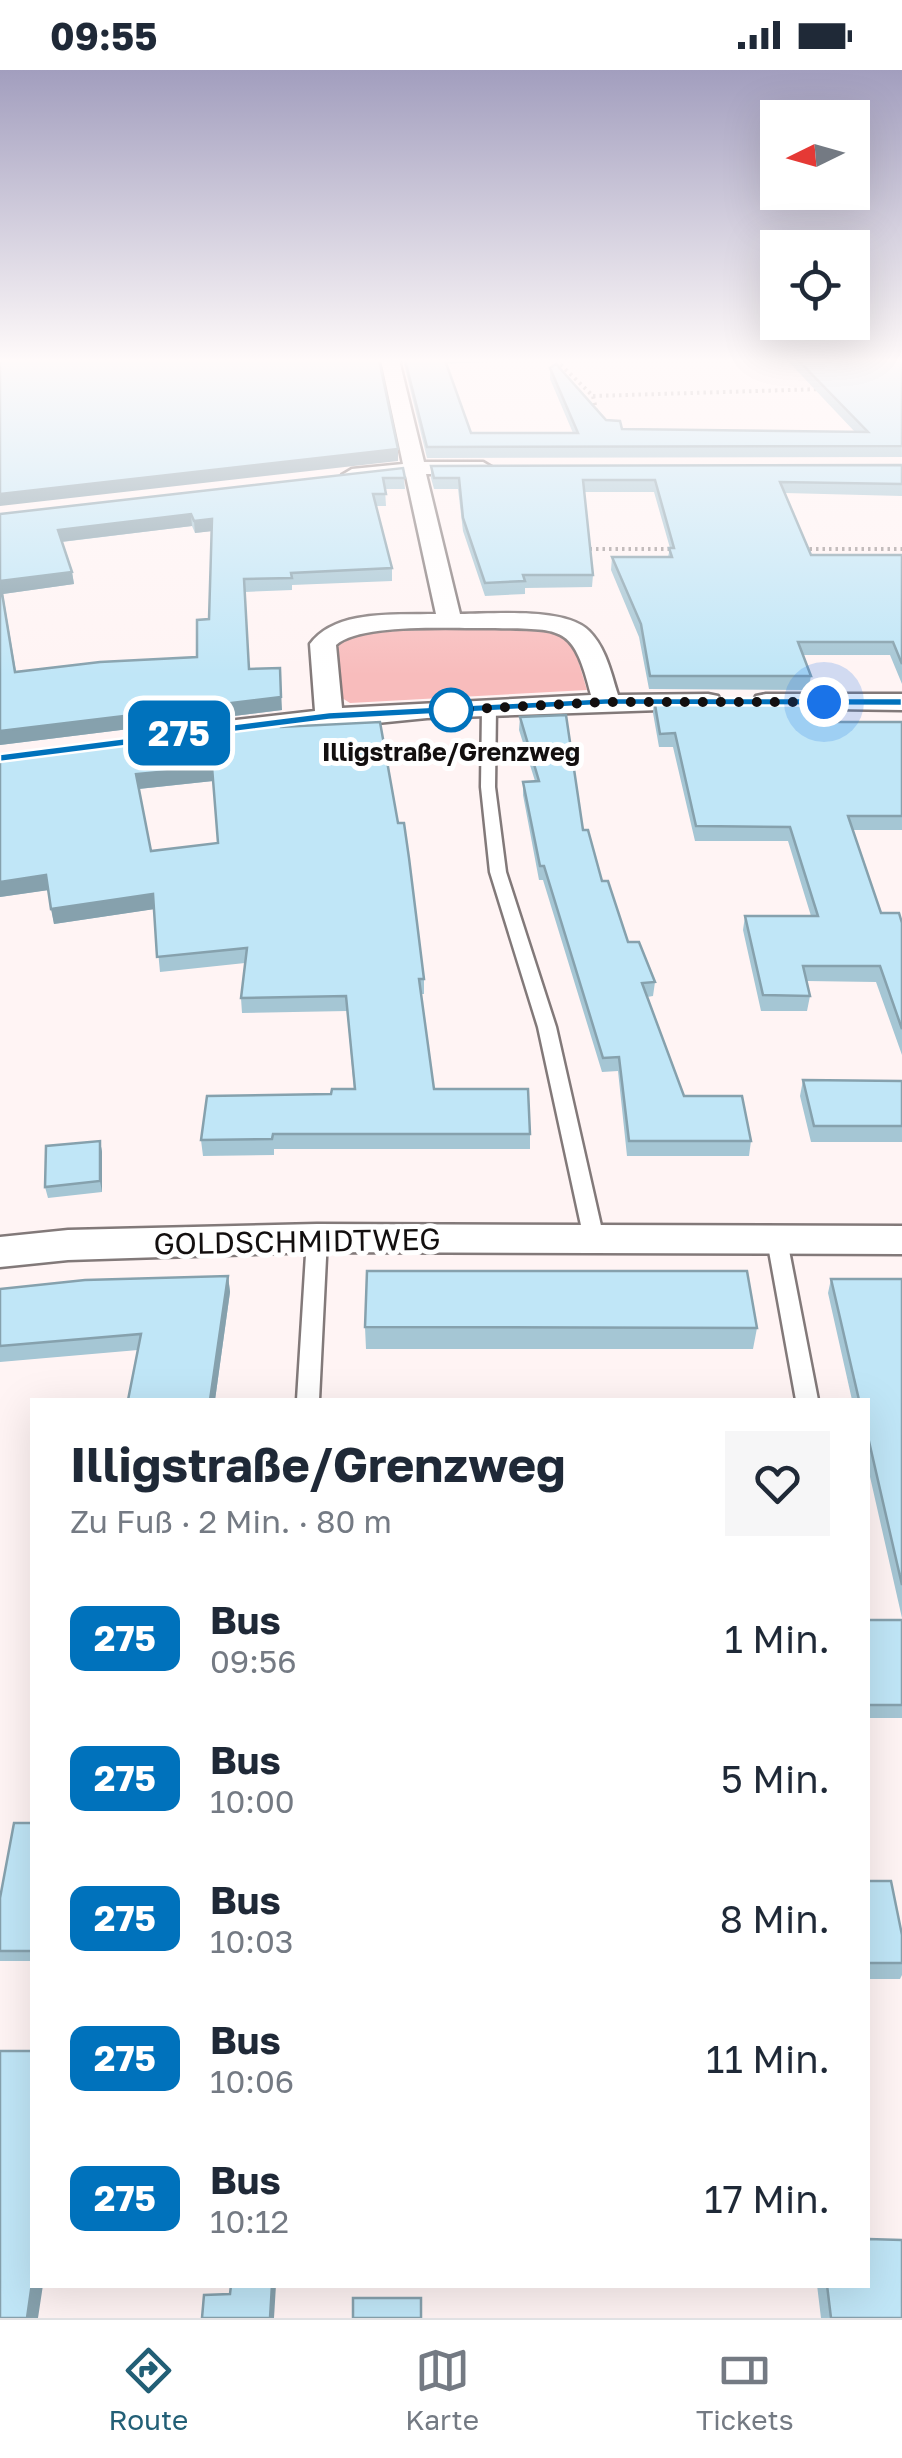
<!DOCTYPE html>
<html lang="de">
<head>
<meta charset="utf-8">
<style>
  body { margin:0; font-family:"Golos Text",sans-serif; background:#f6f6f7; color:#1f2937; height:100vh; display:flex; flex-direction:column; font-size:38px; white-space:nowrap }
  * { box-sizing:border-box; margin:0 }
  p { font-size:32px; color:#747a83 }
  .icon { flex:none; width:55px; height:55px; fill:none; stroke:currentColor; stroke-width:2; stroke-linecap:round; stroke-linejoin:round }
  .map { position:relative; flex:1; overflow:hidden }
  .drawer { position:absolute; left:30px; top:1328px; width:840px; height:890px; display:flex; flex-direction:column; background:#fff; border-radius:0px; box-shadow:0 10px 40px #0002 }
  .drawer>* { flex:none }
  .badge { padding:0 20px; border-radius:15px; font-size:35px; line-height:65px }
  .needle { width:65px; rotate:265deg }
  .fabs { position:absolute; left:760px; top:30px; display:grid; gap:20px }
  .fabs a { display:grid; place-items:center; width:110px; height:110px; border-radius:0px; background:#fff; box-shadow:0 10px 40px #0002; font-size:50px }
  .you { position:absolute; width:50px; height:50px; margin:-25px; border:8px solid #fff; border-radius:50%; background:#1a73e8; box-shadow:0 0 0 15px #1a73e833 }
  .map>.badge { position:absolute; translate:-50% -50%; box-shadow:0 0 0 5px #fff }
  .round { display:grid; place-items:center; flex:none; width:105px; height:105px; border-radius:0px; background:#f6f6f7 }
  .summary { display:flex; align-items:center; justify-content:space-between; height:170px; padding:0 40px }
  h1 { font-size:48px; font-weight:700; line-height:75px }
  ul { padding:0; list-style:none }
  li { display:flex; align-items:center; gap:30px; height:140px; padding:0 40px }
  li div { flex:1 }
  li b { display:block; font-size:38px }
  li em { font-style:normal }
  li .badge { min-width:110px; font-weight:700; text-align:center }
  .status { display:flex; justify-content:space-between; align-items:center; height:70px; padding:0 50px; background:#fff; direction:ltr }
  .status svg { height:28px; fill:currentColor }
  .menu { display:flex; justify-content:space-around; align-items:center; height:140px; border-top:2px solid #e0e1e3; background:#fff; font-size:28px; color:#747a83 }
  .menu a { display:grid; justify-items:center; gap:5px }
  .menu .selected { color:#225f76 }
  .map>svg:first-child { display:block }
  .green { fill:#f8bcbc }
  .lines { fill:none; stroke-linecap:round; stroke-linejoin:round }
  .service-casing { stroke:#827979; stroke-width:5 }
  .minor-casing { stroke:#827979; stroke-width:5 }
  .path { stroke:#9c9494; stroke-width:4; stroke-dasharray:2.5 4; stroke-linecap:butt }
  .service { fill:#fff; fill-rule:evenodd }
  .minor { fill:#fff; fill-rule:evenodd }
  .wall { fill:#a5c6d4; fill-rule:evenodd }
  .shaded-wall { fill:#86a1ad }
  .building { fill:#c0e6f7; stroke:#86a1ad; stroke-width:2.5; fill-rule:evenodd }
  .line { fill:#0072bc; stroke:#fff; stroke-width:2.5 }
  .walk { stroke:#130f0f; stroke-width:10; stroke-dasharray:0 18 }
  .stop-dot { fill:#fff; stroke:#0072bc; stroke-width:5 }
  .labels { text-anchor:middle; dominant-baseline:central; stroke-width:10; stroke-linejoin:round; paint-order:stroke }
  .far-stop-label { font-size:25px; font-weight:bold; fill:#130f0f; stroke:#fff }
  .street-label { font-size:30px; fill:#130f0f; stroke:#fff }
</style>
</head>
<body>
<div class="status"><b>09:55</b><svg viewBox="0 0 49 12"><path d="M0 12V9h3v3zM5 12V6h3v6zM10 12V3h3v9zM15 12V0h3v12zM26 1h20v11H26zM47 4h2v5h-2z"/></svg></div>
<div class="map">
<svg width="902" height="2248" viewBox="0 0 902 2248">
  <rect width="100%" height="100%" fill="#fff4f4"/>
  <path class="green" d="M540 556 571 567 587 620 350 633 342 628 336 579 345 569 368 562Z"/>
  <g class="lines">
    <defs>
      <path id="service" d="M489 634 496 638 495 717 506 802 556 957 604 1169 594 1176 584 1169 538 957 490 802 481 717 482 638Z
        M317 1161 327 1168 319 1330H297L307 1168Z
        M777 1163 787 1170 818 1330H796L767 1170Z"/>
      <path id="minor" d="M381 290H399L424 392H483L493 398 483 404H426L460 544C492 544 566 537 589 561 606 578 611 603 618 625L708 624 718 626 721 632 718 638 427 648 148 676 138 674 134 668 138 662 148 660 315 641 310 574C335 539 397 545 436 544L406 406 352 411 342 405 352 399 403 394ZM495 558C563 560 573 554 591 625L342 638 336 575C362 552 458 559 495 558Z
        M766 624H902V640L756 638 753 632 756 626Z
        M317 1154 902 1156V1184L317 1182 68 1190 0 1197V1167L68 1160Z"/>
    </defs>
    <use href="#service" class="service-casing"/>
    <use href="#minor" class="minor-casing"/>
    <path class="path" d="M556 290 593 326 597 344
      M593 326 822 319
      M583 479H676
      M803 479H902"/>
    <use href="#service" class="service"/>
    <use href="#minor" class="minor"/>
  </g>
  <path class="wall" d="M403 290H528L446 294 471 363H573L550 309V298L606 350 622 359 855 362 787 290H902V387L427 388Z
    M902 395V426L785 423 811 485H902V614L890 585H803L811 606 808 620 649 619 639 567 611 500 612 487H668L670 478 654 422H584L593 505 592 517 525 518V524L485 526 463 461 458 419H434L431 408V396Z
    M403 398 405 419H385L386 436H376L392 498V511L292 515V520L245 522 249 599 282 640 0 675V444ZM192 456 195 463 211 461 209 549 197 587 16 602 3 524 74 514 72 502 62 472Z
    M654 629 827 652H902V760H853L881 843 902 853V985L876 912 806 911 810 926 807 941H761L743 860 745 846H811L788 771H695L673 677H659L653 643Z
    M520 647 583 760 602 811 628 872 655 912 653 926 647 927 684 1026 751 1071 749 1086H627L618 1001 602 1002 543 810H539L523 725V712L535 711 519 660Z
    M281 657 424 909V924H421L434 1019 530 1064V1079H274V1085L203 1086 201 1070 331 1024 354 1019 347 941 242 943 241 928 245 893 160 902 154 839 54 854 48 820 0 827V686ZM213 711 218 773 151 781 139 719Z
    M803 1010 902 1011V1072H811L800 1026Z
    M100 1071 102 1082V1122L48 1128 45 1117Z
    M228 1206 230 1222 215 1330H128L138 1280 0 1292V1219Z
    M831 1209H902V1548L868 1398V1330H852L828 1223Z
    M365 1257 757 1258 753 1279H366Z
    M868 1550H902V1648H868Z
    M32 1753V1891H0V1828Z
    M868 1811 902 1865V1905L900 1909H868Z
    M817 2215H868L902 2248H821Z"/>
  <path class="shaded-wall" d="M398 379V391L0 436V424Z
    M191 444 192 456 60 472 58 460Z
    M212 449 213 461 195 463 194 451Z
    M72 502 74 514 3 524 0 511Z
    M280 598 282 640 0 675V661Z
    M212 697 213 711 138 719 136 704Z
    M46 805 49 820 0 827V812Z
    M153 824 155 839 54 854 51 839Z
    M100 1071 102 1082V1122L100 1111Z
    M228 1206 230 1222 215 1330H210Z
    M32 2215H43L38 2248H27Z
    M272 2215H276L274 2248H270Z"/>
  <path class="building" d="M0 290H379L398 379 0 424Z
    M405 290H445L471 363H578L550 298 556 294 606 350 620 351 622 359 868 362 798 290H902V376L427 377Z
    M902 395V414L780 412 811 485H902V594L893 572H798L811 606H650L641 554 612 487H672L669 478H674L655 410H583L593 505H523L525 511 485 513 463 448 459 408H434L431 396Z
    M403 398 405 408H383L386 424H373L392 498 291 503 292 508 244 509 249 599 280 598 281 627 0 661V444ZM191 444 194 451 212 449 209 549 197 550V587L100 592 15 602 0 511 72 502 58 460Z
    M654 629 819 630 827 652H902V746H848L881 843H899L902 853V959L880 896H803L810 926 763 925 745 846H818L790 757 696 756 675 663 660 664Z
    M566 645 583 760H588L602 811H608L628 872H639L655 912 642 913 684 1026H742L751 1071H629L619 987 603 988 544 796H540L523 712 539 711 520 647Z
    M281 650V657L380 652 398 753H404L409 788 424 909H419L434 1019H528L530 1064H273L272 1069 201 1070 207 1026 331 1024 332 1019H355L346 926 241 928 247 878 157 887 153 824 51 839 46 805 0 812V686ZM212 697 218 773 151 781 136 704Z
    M803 1010 902 1011V1056H814Z
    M100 1071V1111L45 1117 46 1076Z
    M367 1201H747L757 1258 365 1257Z
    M228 1206 210 1330H128L141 1264 0 1276V1219L85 1210Z
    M831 1209H902V1515L868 1367V1330H859Z
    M868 1550H902V1635H868Z
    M14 1753H32V1881H0V1828Z
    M868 1811H891L902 1865V1893H868Z
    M0 1981H32V2213L27 2248H0Z
    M868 2169 902 2170V2248H831L827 2215H868Z
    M231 2215H272L270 2248H202L204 2225 230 2224Z
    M353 2228H421V2248H353Z"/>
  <linearGradient id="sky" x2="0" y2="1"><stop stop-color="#a29ebe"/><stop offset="0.48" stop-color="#fffafa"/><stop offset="1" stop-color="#fffafa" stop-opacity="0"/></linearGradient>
  <rect width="902" height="605" fill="url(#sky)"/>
  <path class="line" d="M606 628H902V636L606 635 329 650 0 692V684L329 642Z"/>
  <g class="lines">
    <path class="walk" d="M451 640 606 632H824"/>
  </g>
  <circle class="stop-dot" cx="451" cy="640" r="20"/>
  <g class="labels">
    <g class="far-stop-label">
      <text x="451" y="681">Illigstraße/Grenzweg</text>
    </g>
    <g class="street-label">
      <text transform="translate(297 1171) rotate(-1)">GOLDSCHMIDTWEG</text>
    </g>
  </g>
</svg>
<div class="fabs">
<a><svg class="needle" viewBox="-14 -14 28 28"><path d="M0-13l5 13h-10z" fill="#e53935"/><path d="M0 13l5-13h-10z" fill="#747a83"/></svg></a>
<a><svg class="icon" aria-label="locate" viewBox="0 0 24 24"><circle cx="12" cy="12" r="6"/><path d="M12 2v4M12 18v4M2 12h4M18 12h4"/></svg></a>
</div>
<div class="you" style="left:824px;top:632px"></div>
<b class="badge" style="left:179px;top:663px;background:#0072bc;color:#fff">275</b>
<section class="drawer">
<div class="summary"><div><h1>Illigstraße/Grenzweg</h1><p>Zu Fuß · 2 Min. · 80 m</p></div><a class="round"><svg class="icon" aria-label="heart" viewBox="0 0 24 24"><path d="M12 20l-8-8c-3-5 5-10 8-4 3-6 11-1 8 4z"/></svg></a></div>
<ul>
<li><span class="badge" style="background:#0072bc;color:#fff">275</span><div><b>Bus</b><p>09:56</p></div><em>1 Min.</em></li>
<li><span class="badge" style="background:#0072bc;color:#fff">275</span><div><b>Bus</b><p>10:00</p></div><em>5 Min.</em></li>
<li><span class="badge" style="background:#0072bc;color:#fff">275</span><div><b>Bus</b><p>10:03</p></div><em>8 Min.</em></li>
<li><span class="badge" style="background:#0072bc;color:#fff">275</span><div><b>Bus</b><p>10:06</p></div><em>11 Min.</em></li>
<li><span class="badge" style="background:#0072bc;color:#fff">275</span><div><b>Bus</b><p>10:12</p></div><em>17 Min.</em></li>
</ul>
</section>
</div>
<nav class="menu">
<a class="selected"><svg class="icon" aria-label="directions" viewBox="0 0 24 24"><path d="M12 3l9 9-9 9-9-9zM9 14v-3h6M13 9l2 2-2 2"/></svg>Route</a>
<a><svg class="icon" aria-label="map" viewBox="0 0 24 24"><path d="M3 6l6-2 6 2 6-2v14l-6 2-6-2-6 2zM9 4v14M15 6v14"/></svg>Karte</a>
<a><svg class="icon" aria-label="tickets" viewBox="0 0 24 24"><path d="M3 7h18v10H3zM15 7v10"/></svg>Tickets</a>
</nav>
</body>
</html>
